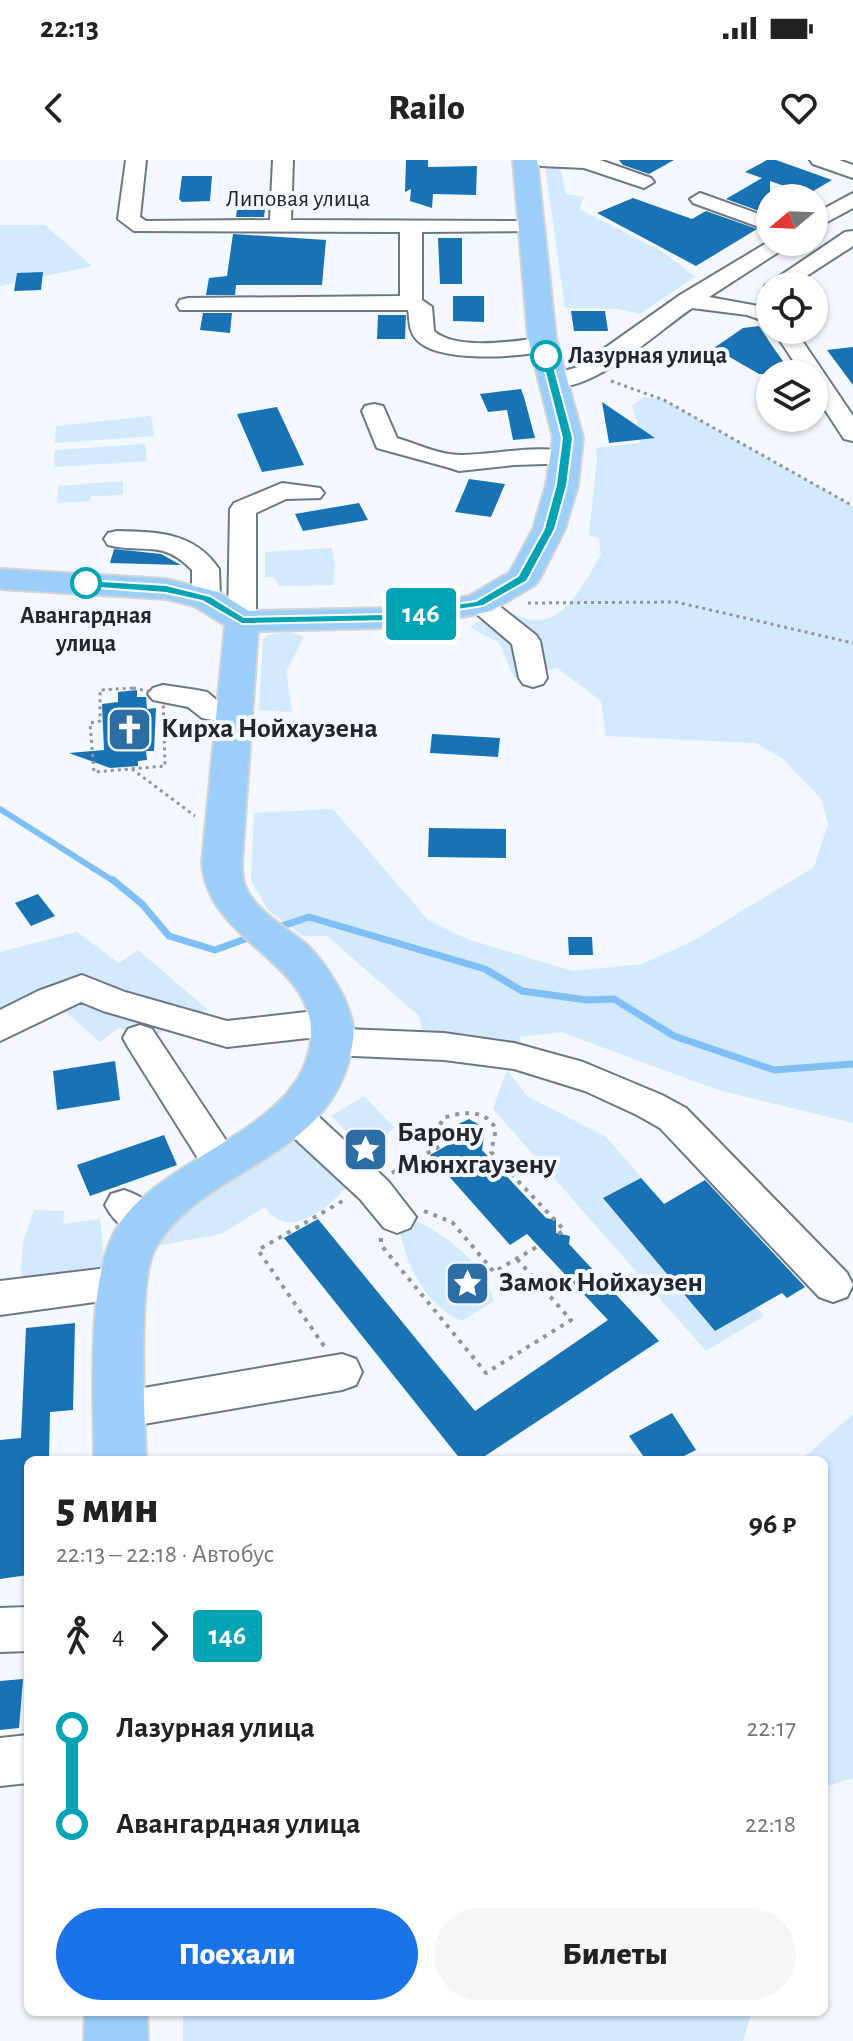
<!DOCTYPE html>
<html lang="ru">
<head>
<meta charset="utf-8">
<style>
  body { margin:0; font-family:"Alegreya Sans",sans-serif; background:#f6f6f6; color:#222; height:100vh; display:flex; flex-direction:column; font-size:30px; white-space:nowrap }
  * { box-sizing:border-box; margin:0 }
  p { font-size:26px; color:#767676 }
  .icon { flex:none; width:44px; height:44px; fill:none; stroke:currentColor; stroke-width:2; stroke-linecap:round; stroke-linejoin:round }
  .map { position:relative; flex:1; overflow:hidden }
  .sheet { position:absolute; left:24px; top:1296px; width:804px; height:560px; display:flex; flex-direction:column; background:#fff; border-radius:12px; box-shadow:0 2px 6px #0004 }
  .sheet>* { flex:none }
  .badge { padding:0 16px; border-radius:6px; font-size:28px; line-height:52px }
  .needle { width:52px; rotate:251deg }
  .tools { position:absolute; left:756px; top:24px; display:grid; gap:16px }
  .tools a { display:grid; place-items:center; width:72px; height:72px; border-radius:50%; background:#fff; box-shadow:0 2px 6px #0004; font-size:40px }
  .map>.badge { position:absolute; translate:-50% -50%; box-shadow:0 0 0 4px #fff }
  .legs { display:flex; align-items:center; gap:12px; height:88px; padding:0 32px; font-size:26px }
  .legs p { margin-inline-start:auto }
  .overview { display:flex; align-items:center; justify-content:space-between; height:136px; padding:0 32px }
  h1 { font-size:44px; font-weight:800; line-height:60px }
  .action { display:flex; gap:16px; margin-top:auto; padding:16px 32px }
  .action a { flex:1; height:92px; border-radius:48px; background:#1a73e8; color:#fff; font-size:32px; font-weight:800; line-height:92px; text-align:center }
  .action a+a { background:#f6f6f6; color:#222 }
  ul { padding:0 32px; list-style:none }
  li { display:flex; align-items:center; gap:28px; height:96px; font-size:30px }
  li i { display:grid; place-items:center; width:12px; height:100%; margin:0 10px; background:currentColor }
  li i::after { content:''; width:20px; height:20px; margin:-10px; border:6px solid; border-radius:50%; background:#fff }
  li p { margin-inline-start:auto }
  li:first-child i { background:linear-gradient(#0000 50%,currentColor 0) }
  li:last-child i { background:linear-gradient(currentColor 50%,#0000 0) }
  .status { display:flex; justify-content:space-between; align-items:center; height:56px; padding:0 40px; background:#fff; direction:ltr }
  .status svg { height:22px; fill:currentColor }
  header { display:flex; justify-content:space-between; align-items:center; height:104px; padding:0 32px; background:#fff; font-size:36px; font-weight:800 }
  .map>svg:first-child { display:block }
  .green { fill:#d2e9fe }
  .lines { fill:none; stroke-linecap:round; stroke-linejoin:round }
  .stream-far1 { stroke:#80bef6; stroke-width:6 }
  .stream { stroke:#80bef6; stroke-width:7 }
  .building { fill:#1972b3 }
  .minor-casing { stroke:#6c7985; stroke-width:4 }
  .major-casing { stroke:#d3d4d5; stroke-width:4 }
  .path-far1 { stroke:#90969b; stroke-width:3; stroke-dasharray:3 4; stroke-linecap:butt }
  .path { stroke:#90969b; stroke-width:4; stroke-dasharray:4 6; stroke-linecap:butt }
  .minor { fill:#fff; fill-rule:evenodd }
  .major { fill:#9ccefa; fill-rule:evenodd }
  .line-1 { fill:#00a3b4; stroke:#fff; stroke-width:2 }
  .stop-1-dot { fill:#fff; stroke:#00a3b4; stroke-width:4 }
  .labels { text-anchor:middle; dominant-baseline:central; stroke-width:8; stroke-linejoin:round; paint-order:stroke }
  .far-street-label { font-size:24px; fill:#21272c; stroke:#f2f8fd }
  .far-stop-label { font-size:24px; font-weight:bold; fill:#21272c; stroke:#f2f8fd; text-anchor:start }
  .poi-label { font-size:28px; font-weight:bold; fill:#21272c; stroke:#f2f8fd; text-anchor:start }
</style>
</head>
<body>
<div class="status"><b>22:13</b><svg viewBox="0 0 49 12"><path d="M0 12V9h3v3zM5 12V6h3v6zM10 12V3h3v9zM15 12V0h3v12zM26 1h20v11H26zM47 4h2v5h-2z"/></svg></div>
<header><svg class="icon" aria-label="back" viewBox="0 0 24 24"><path d="M15 5l-7 7 7 7"/></svg>Railo<svg class="icon" aria-label="heart" viewBox="0 0 24 24"><path d="M12 20l-8-8c-3-5 5-10 8-4 3-6 11-1 8 4z"/></svg></header>
<div class="map">
<svg width="853" height="1881" viewBox="0 0 853 1881">
  <rect width="100%" height="100%" fill="#f2f8fd"/>
  <path class="green" d="M545 6H560L566 34 584 37 579 49 660 90 695 117 640 154 618 149 565 148Z
    M0 65H45L92 106 0 126Z
    M644 237 664 240 853 346V963L718 930 561 872 519 877 525 890 422 870 419 856 327 776H303L268 750 251 721 254 653 333 649 428 760 467 779 573 811 642 804 693 781 814 707 828 664 822 640 782 598 756 583 606 576 601 541 557 508 514 518 499 483 470 467 476 462 510 452C559 480 579 430 601 395L599 378 589 375 597 299 596 288 640 283 641 275 632 246Z
    M151 256 154 276 55 283 56 266Z
    M145 284 147 301 54 307 55 290Z
    M123 321V335L91 336 90 341 57 343 58 326Z
    M332 388 335 407 333 425 279 426 274 417H265V392Z
    M288 472 304 477 286 511 292 552 259 550 263 479 268 475Z
    M77 772 119 803 138 790 207 849 172 869 169 867 143 885 120 867 100 882 63 850 0 863V792Z
    M507 910 527 936 606 977 764 1156 706 1191 493 949Z
    M364 936 395 968 363 988 331 956Z
    M302 975 347 1026C329 1048 287 1082 265 1047L221 1074 151 1087 186 1049Z
    M34 1050 64 1051 63 1064 100 1059 105 1107 92 1117 20 1130 23 1083Z
    M414 1059C448 1078 484 1101 494 1141L462 1161C425 1145 407 1107 399 1068Z
    M853 1254V1618L824 1627V1300H801Z
    M183 1852H752L743 1881H183Z"/>
  <g class="lines">
    <path class="stream-far1" d="M0 649 115 722"/>
    <path class="stream" d="M113 720 142 744 169 776 215 790 253 776
      M276 768 309 757 485 809 522 831 587 840 614 839 674 876 774 910 853 904"/>
  </g>
  <path class="building" d="M406 0H428V7L477 6 476 35 433 34 432 48 410 41 411 29 405 32Z
    M619 0H674L649 14 623 5Z
    M767 0H776L832 20 808 34 770 21V55L726 39 762 18 745 12Z
    M182 16H212L210 41 182 42 179 39Z
    M239 34H267L264 57H236Z
    M633 38 692 59 706 51 757 69 696 106 597 53Z
    M233 74 326 80 322 125H236L235 135H206L209 118 227 116Z
    M438 78H462V124H440Z
    M43 112 41 130 14 131 17 113Z
    M453 136H484V162L453 161Z
    M571 151H605L608 171H574Z
    M203 153H232L230 173 200 170Z
    M378 155H406L405 179H377Z
    M759 166 775 190 792 214H759L714 188 743 168Z
    M853 187V225L827 190Z
    M521 229 524 237 535 278 513 280 507 250 488 252 480 234Z
    M602 242 655 278 609 283Z
    M277 247 304 305 262 312 237 254Z
    M469 319 505 324 491 357 455 352Z
    M359 343 368 360 303 371 295 354Z
    M114 389 161 394 181 405 110 403Z
    M137 530V537H146L147 549 156 548 154 591H146L147 600 138 601V606L110 608 69 593 104 590 102 544 118 542V532Z
    M432 574 500 578 498 597 430 593Z
    M429 668 506 669V698L428 697Z
    M38 734 55 756 31 766 15 743Z
    M568 777H592L593 795H569Z
    M115 901 120 940 57 950 53 911Z
    M469 959 485 968 482 990 546 1058 556 1060V1073L570 1076 569 1084 659 1181 479 1300H461L284 1078 318 1059 475 1251 608 1160 527 1074 510 1085 430 995 453 982 452 967Z
    M164 975 177 1005 90 1036 77 1005Z
    M641 1018 664 1044 705 1020 805 1127 787 1138 782 1133 715 1171 603 1038Z
    M75 1163 73 1250 50 1252 49 1300H28V1415L0 1419V1280L21 1278 26 1168Z
    M672 1253 696 1290 676 1300H646L629 1276Z
    M23 1519 19 1568 0 1570V1521Z"/>
  <g class="lines">
    <defs>
      <path id="minor" d="M126 0H146L140 57 146 61 270 60 273 0H293L291 60 537 61 541 65 537 69 530 71 422 72V140L432 147 434 171C456 191 514 181 543 178L551 180 555 185 551 190C522 197 437 204 416 179 408 170 410 159 408 150H180L177 145 180 140 188 138 400 136V72L134 71 118 59Z
        M531 0H600L651 18 654 22 644 28 584 8 541 6Z
        M810 0H839L853 5V18L813 4Z
        M700 33 770 58V71L693 43 690 39Z
        M853 33V48L814 69V54Z
        M853 71V86L791 126H770V131L765 126 845 72Z
        M770 81 794 82 709 137 770 148V163L747 155 692 148C657 172 589 237 546 226L542 221 546 216 578 207 680 135Z
        M773 170H795L853 256V281L844 279 814 233V214H802Z
        M374 244 383 246 397 278C417 284 442 296 463 295 500 294 538 284 575 293L579 298 575 303 514 305 459 311 450 308 377 288 362 251 365 246Z
        M282 323 320 328 324 333 320 338 286 339 256 353V461L252 467 242 469 232 467 228 461 230 349 234 343Z
        M117 371C158 372 194 372 219 409L220 439 216 445 206 447 196 445 192 439V410C163 379 144 394 108 385L104 379 108 373Z
        M479 436 489 438 536 475 540 481 547 518 543 524 533 527 523 524 519 518 512 484 465 444 469 438Z
        M163 525 197 530 207 532 219 542 243 545 248 552 243 559 212 560 202 558 188 547 153 540 148 534 153 528Z
        M82 815 125 832 227 861 332 849 344 853 349 862 345 869 444 873 514 883 583 902 662 935 686 948 847 1113 853 1125 847 1137 833 1142 819 1137 660 968 637 955 585 931 514 909 444 900 332 895 320 891 314 882 317 877 227 887 103 851 81 842 0 881V850L38 831Z
        M140 865 152 869 235 994 241 1005 235 1016 222 1020 209 1016 128 887 123 878 128 869Z
        M292 940 305 944 388 1021 416 1057 410 1068 397 1073 384 1068 360 1039 279 964 274 954 279 944Z
        M124 1030C142 1036 157 1046 166 1063L160 1074C137 1082 116 1066 105 1045L111 1034Z
        M124 1106 138 1110 144 1122 138 1134 124 1138 0 1155V1121Z
        M342 1194 356 1199 362 1212 356 1225 342 1230 120 1268 105 1263 99 1250 105 1237 120 1232Z
        M28 1447V1491L0 1492V1448Z
        M28 1575V1623L0 1626V1578Z"/>
      <path id="major" d="M513 0H537L556 178 583 278 578 325 565 369 540 418 535 425 491 451 448 460 387 468 258 471 242 702C242 710 242 719 245 726 255 751 286 767 306 784 323 800 334 818 344 838 350 851 355 866 353 879 338 1001 203 1004 155 1089 137 1120 145 1258 146 1300H94C94 1239 86 1124 115 1071 158 994 307 971 311 876 314 799 208 784 202 702L225 465 194 446 166 439 0 429V409L166 419 218 432 249 451 387 448 448 440 469 436 510 412 533 369 546 325 553 278 528 178Z
        M85 1852H147L148 1881H84Z"/>
    </defs>
    <use href="#minor" class="minor-casing"/>
    <use href="#major" class="major-casing"/>
    <path class="path-far1" d="M611 221 664 240 853 346
      M528 443 676 442 853 483
      M133 528 163 534 165 606 94 612 90 563 100 561V530Z
      M132 609 195 656"/>
    <path class="path" d="M392 1013 442 985 436 975 443 958C462 952 485 948 496 969L491 992 564 1070 557 1075
      M424 1051 452 1062 494 1112 540 1085
      M381 1078V1085L486 1213 571 1160 517 1099
      M324 1186 258 1090 346 1039"/>
    <use href="#minor" class="minor"/>
    <use href="#major" class="major"/>
  </g>
  <path class="line-1" d="M546 193 551 196 573 278 567 325 555 369 527 421 483 446 387 461 242 464 202 441 166 433 86 427 80 423 86 420 166 425 210 436 244 457 387 454 476 441 518 416 544 369 556 325 562 278 541 196Z"/>
  <defs>
    <symbol id="church-square" viewBox="-11 -11 22 22"><rect x="-9" y="-9" width="18" height="18" rx="4" fill="#2c6da3" stroke="#f2f8fd"/><path d="M-1.2-6h2.4v3.5h3.3v2.4h-3.3V6h-2.4V-.1h-3.3v-2.4h3.3Z" fill="#fff"/></symbol>
    <symbol id="sight-square" viewBox="-11 -11 22 22"><rect x="-9" y="-9" width="18" height="18" rx="4" fill="#2c6da3" stroke="#f2f8fd"/><path d="M0-6L1.8-2.2L6-1.7L2.9 1.2L3.7 5.4L0 3.3L-3.7 5.4L-2.9 1.2L-6-1.7L-1.8-2.2Z" fill="#fff"/></symbol>
  </defs>
  <g fill-rule="evenodd">
    <use href="#church-square" x="104" y="544" width="51" height="51"/>
    <use href="#sight-square" x="340" y="964" width="51" height="51"/>
    <use href="#sight-square" x="442" y="1098" width="51" height="51"/>
  </g>
  <g class="stop-1-dot">
    <circle cx="546" cy="196" r="14"/>
    <circle cx="86" cy="423" r="14"/>
  </g>
  <g class="labels">
    <g class="far-street-label">
      <text x="298" y="39">Липовая улица</text>
    </g>
    <g class="far-stop-label">
      <text x="568" y="196">Лазурная улица</text>
      <text x="86" y="456" text-anchor="middle">Авангардная<tspan x="86" dy="28">улица</tspan></text>
    </g>
    <g class="poi-label">
      <text x="161" y="569">Кирха Нойхаузена</text>
      <text x="397" y="973">Барону<tspan x="397" dy="32">Мюнхгаузену</tspan></text>
      <text x="499" y="1123">Замок Нойхаузен</text>
    </g>
  </g>
</svg>
<div class="tools">
<a><svg class="needle" viewBox="-14 -14 28 28"><path d="M0-13l5 13h-10z" fill="#e53935"/><path d="M0 13l5-13h-10z" fill="#767676"/></svg></a>
<a><svg class="icon" aria-label="locate" viewBox="0 0 24 24"><circle cx="12" cy="12" r="6"/><path d="M12 2v4M12 18v4M2 12h4M18 12h4"/></svg></a>
<a><svg class="icon" aria-label="layers" viewBox="0 0 24 24"><path d="M12 4l9 5-9 5-9-5zM3 14l9 5 9-5"/></svg></a>
</div>
<b class="badge" style="left:421px;top:454px;background:#00a3b4;color:#fff">146</b>
<section class="sheet">
<div class="overview"><div><h1>5 мин</h1><p>22:13 – 22:18 · Автобус</p></div><b>96 ₽</b></div>
<div class="legs"><svg class="icon" aria-label="walk" viewBox="0 0 24 24"><circle cx="13" cy="4" r="2"/><path d="M13 8l-2 6 4 7M11 14l-3 7M7 12l3-4h3l4 4"/></svg>4<svg class="icon" aria-label="forward" viewBox="0 0 24 24"><path d="M9 5l7 7-7 7"/></svg><b class="badge" style="background:#00a3b4;color:#fff">146</b></div>
<ul>
<li><i style="color:#00a3b4"></i><b>Лазурная улица</b><p>22:17</p></li>
<li><i style="color:#00a3b4"></i><b>Авангардная улица</b><p>22:18</p></li>
</ul>
<div class="action"><a>Поехали</a><a>Билеты</a></div>
</section>
</div>
</body>
</html>
